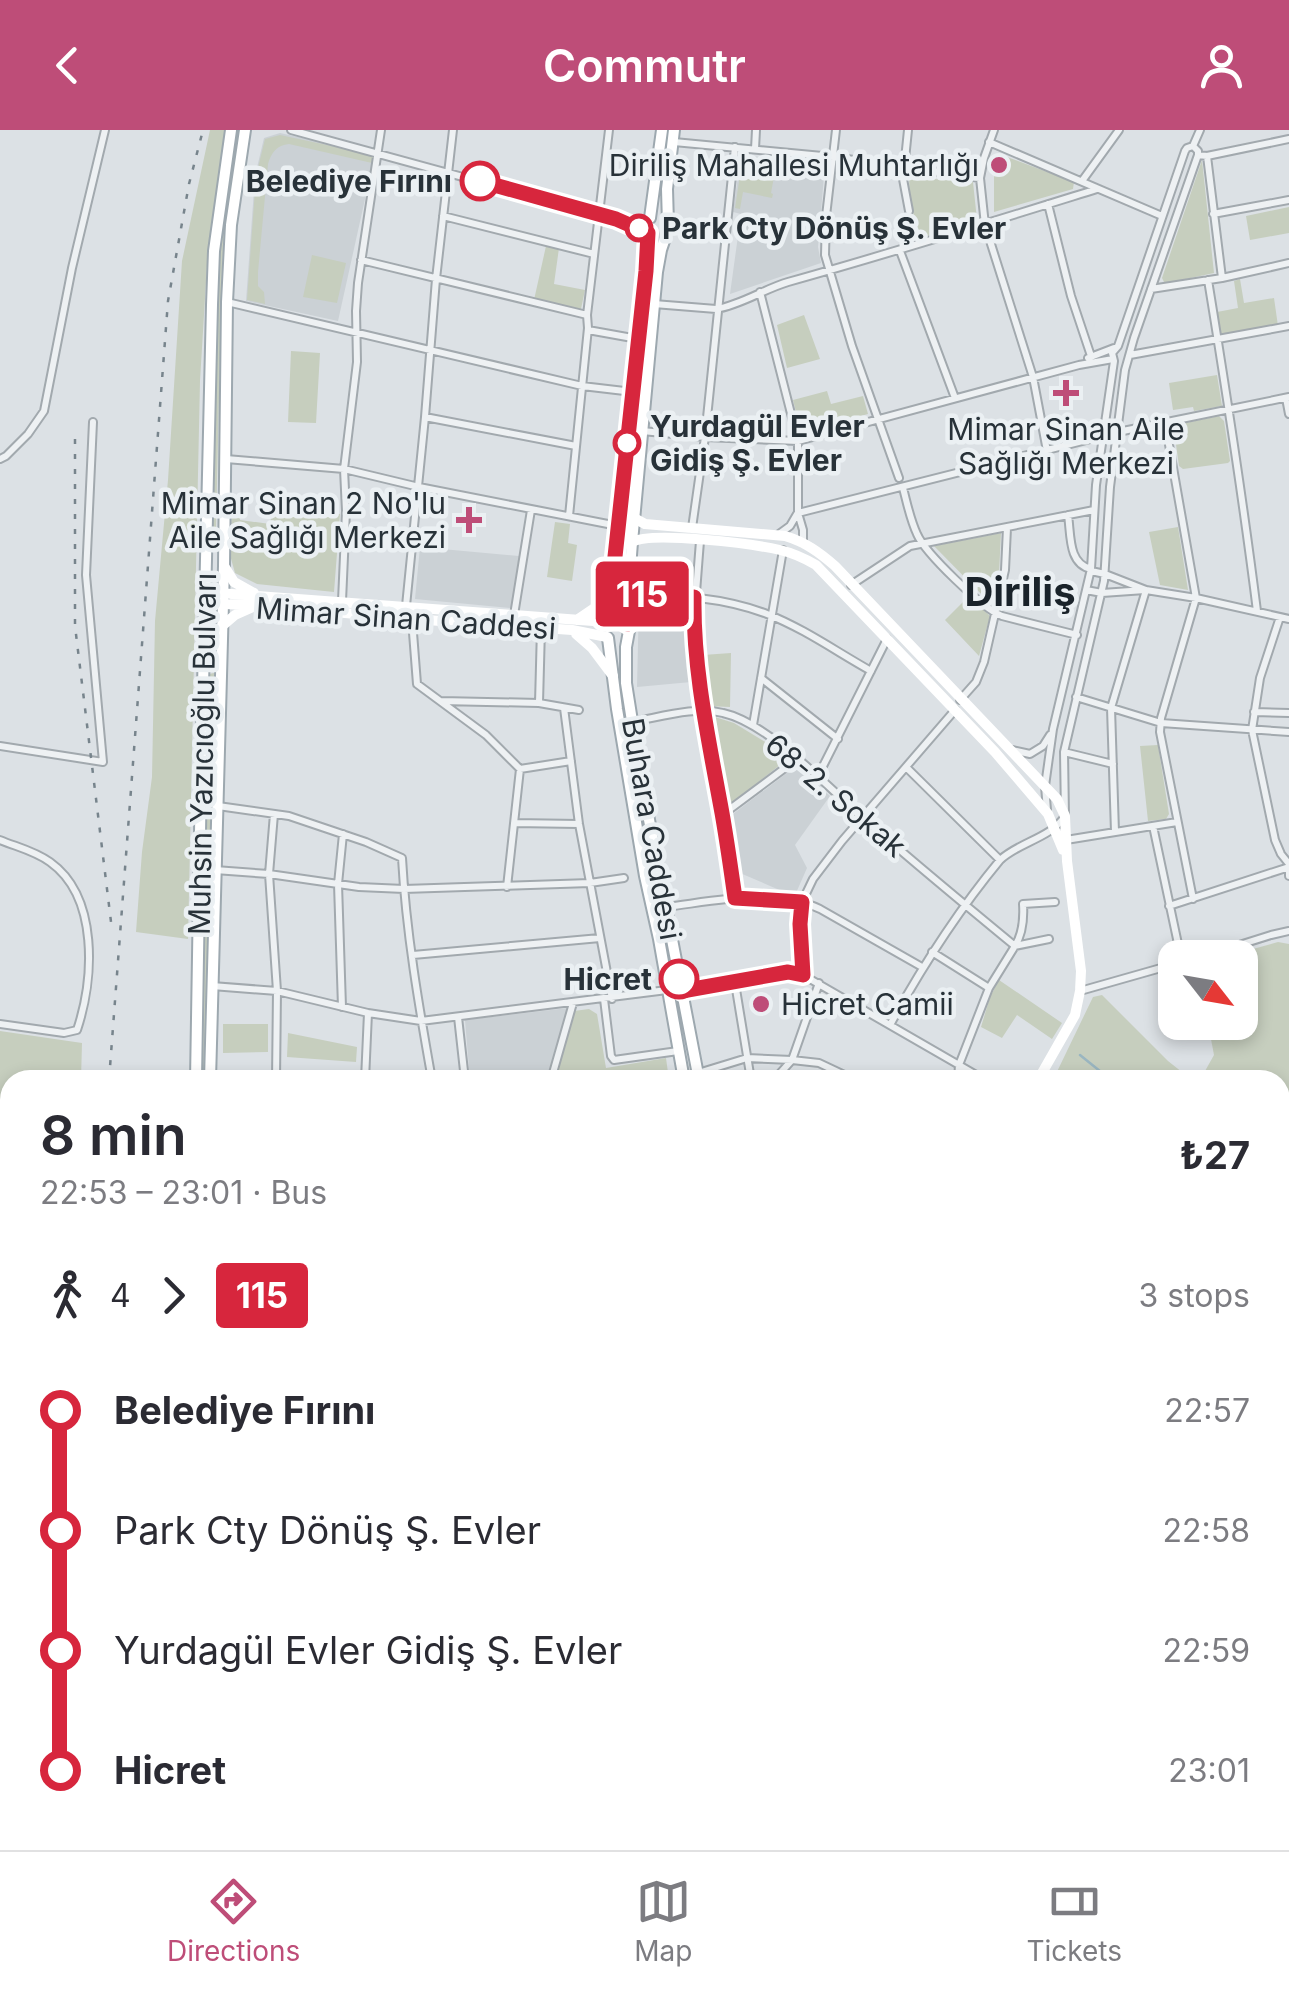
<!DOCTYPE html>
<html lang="en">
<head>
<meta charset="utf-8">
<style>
  body { margin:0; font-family:Inter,sans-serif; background:#f2f2f3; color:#2b2b33; height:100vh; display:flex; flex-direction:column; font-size:38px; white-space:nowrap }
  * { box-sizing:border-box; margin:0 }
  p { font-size:32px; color:#7c7c81 }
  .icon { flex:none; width:55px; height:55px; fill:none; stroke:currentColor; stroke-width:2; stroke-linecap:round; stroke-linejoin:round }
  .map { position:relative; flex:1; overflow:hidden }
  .side { position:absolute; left:0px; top:940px; width:1290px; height:780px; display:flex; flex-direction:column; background:#fff; border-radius:30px 30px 0 0; box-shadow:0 5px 15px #0003 }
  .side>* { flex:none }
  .badge { padding:0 20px; border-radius:8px; font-size:35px; line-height:65px }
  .needle { width:65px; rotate:121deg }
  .fabs { position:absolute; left:1158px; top:810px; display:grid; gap:20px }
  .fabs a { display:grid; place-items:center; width:100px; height:100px; border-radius:20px; background:#fff; box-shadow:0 5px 15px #0003; font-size:50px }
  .map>.badge { position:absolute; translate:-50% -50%; box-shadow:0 0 0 5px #fff }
  .legs { display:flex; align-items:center; gap:15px; height:110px; padding:0 40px; font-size:32px }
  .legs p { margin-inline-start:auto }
  .head { display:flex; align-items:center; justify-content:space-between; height:170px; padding:0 40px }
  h1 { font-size:55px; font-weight:600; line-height:75px }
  ul { padding:0 40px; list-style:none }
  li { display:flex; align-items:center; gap:35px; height:120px; font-size:38px }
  li i { display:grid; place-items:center; width:15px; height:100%; margin:0 12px; background:currentColor }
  li i::after { content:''; width:25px; height:25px; margin:-12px; border:8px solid; border-radius:50%; background:#fff }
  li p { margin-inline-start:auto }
  li:first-child i { background:linear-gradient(#0000 50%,currentColor 0) }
  li:last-child i { background:linear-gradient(currentColor 50%,#0000 0) }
  header { display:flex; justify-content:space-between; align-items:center; height:130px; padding:0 40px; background:#be4d78; color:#fff; font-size:45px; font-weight:600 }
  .menu { display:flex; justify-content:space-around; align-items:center; height:140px; border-top:2px solid #e1e1e2; background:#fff; font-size:28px; color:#7c7c81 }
  .menu a { display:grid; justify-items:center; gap:5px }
  .menu .on { color:#be4d78 }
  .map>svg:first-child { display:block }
  .built { fill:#cbd1d5 }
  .green { fill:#c6cebe }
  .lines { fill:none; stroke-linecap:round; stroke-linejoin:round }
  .stream { stroke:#9ab6c1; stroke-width:2.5 }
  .street-casing { stroke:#a2a9ae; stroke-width:10 }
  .primary-casing { stroke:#9da8af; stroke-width:14 }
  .street { stroke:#eef1f3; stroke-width:6 }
  .secondary { stroke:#fff; stroke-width:10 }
  .primary { stroke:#fff; stroke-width:10 }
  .rail { stroke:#77848c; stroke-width:2.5; stroke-dasharray:5 10; stroke-linecap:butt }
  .line-1-casing { stroke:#fff; stroke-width:22 }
  .line-1 { stroke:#d7263d; stroke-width:15 }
  .poi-dot { fill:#be4d78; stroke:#ebf0f3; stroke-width:4 }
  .stop-1-dot { fill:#fff; stroke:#d7263d; stroke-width:5 }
  .labels { text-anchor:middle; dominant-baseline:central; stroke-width:9; stroke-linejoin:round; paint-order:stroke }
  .poi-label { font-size:30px; fill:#283239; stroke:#ebf0f3; text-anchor:end }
  .stop-label { font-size:30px; font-weight:bold; fill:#283239; stroke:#ebf0f3; text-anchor:end }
  .street-label { font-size:30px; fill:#283239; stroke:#ebf0f3 }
  .district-label { font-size:40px; font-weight:bold; fill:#1a232a; stroke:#ebf0f3 }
</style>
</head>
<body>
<header><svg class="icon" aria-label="back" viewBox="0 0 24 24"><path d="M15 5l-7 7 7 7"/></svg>Commutr<svg class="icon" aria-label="person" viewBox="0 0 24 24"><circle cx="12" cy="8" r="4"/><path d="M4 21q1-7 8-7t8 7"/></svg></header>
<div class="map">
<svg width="1289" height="1720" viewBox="0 0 1289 1720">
  <rect width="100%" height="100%" fill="#dce1e5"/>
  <path class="built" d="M280 3 375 24 338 191 246 171 255 46 264 8Z
    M741 25 825 34 818 117 821 133 730 164 741 84 733 82Z
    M420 417 519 426 511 478 415 469Z
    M639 471 690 474 691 552 637 557Z
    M796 636 830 666 795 715 807 738 796 763 791 765 740 743 729 687Z
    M568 878 546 950H470L465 890Z"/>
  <path class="green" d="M210 0H227L208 119 200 251 188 809 136 802 142 722 152 647 155 491 168 350 182 131Z
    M234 0H239L226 79 222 138 216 398H212L219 106Z
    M280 5 374 25 372 33 289 14C277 15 271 23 268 34L258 142V156L264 162 265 174 247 170 256 46 265 9Z
    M1007 27 1074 52 1073 59 994 82V40L1004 42Z
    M749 28 770 30 769 35 776 36 771 63 773 64 772 68 743 62 740 79 735 78 742 32 749 33Z
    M1202 30 1214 143 1172 152H1164L1162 148Z
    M909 47 973 52 977 90 921 108 910 73Z
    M1289 77V103L1250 110 1246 86Z
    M546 116 559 118 554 154 585 160 581 179 534 170Z
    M312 125 346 133 337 173 303 167Z
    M1240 149 1244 173 1274 168 1278 196 1223 205 1220 203 1217 182 1238 178 1234 151Z
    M804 185 820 229 787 238 777 195Z
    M291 221 320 223 316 293 288 292Z
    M1217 245 1222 276 1194 281 1193 277 1173 280 1169 253Z
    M827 261 831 274 863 266 868 284 801 302 793 270Z
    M1219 286 1224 291 1230 331 1228 333 1183 339 1179 336 1174 300 1176 295Z
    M232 373H241L240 390 270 394 272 382H282L284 376 340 384 334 462 257 454 235 443 230 425Z
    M555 392 570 394 568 413 577 415 572 451 547 447Z
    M1178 397 1188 460 1160 455 1149 402Z
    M1001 403 999 444 991 474 934 416Z
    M969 466 990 486 979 526 945 490Z
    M731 523 730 577 707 576 703 525Z
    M214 543 205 950H201L209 544Z
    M715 587 734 593 790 627 727 677 710 593Z
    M1158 615 1169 684 1166 689 1148 691 1140 616Z
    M1278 812 1289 814V1028L1287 1027 1283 1034 1289 1037V1047L1280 1058V950H1200L1214 925 1210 904 1216 893 1240 892V828L1224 827Z
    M999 850 1062 893 1052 909 1017 885 1002 908 981 897 990 867Z
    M1102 865 1168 931 1192 950H1053L1093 867Z
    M589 879 597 884 606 938 666 928 669 950H554L574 881Z
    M223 894H268V922L223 923Z
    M0 901 82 913 81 950H10V1213L0 1231Z
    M288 903 357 917 356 932 287 927Z
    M1289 1166V1508L1280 1511V1167Z"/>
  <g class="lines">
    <path class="stream" d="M1080 925 1111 950
      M1280 1031 1289 1035"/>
    <defs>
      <path id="street" d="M291 0 616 89 647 101
        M836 0 826 86 825 125 852 216 899 348
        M908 0 903 49 909 81
        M994 0 984 28 980 48 985 95 1033 247 1047 321
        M674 12 833 27 980 48
        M989 12 1162 86
        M755 19 756 0
        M1198 25 1207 26 1289 9
        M1207 26 1222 148
        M1082 51 1119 0
        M1048 74 1071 166 1091 226
        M1213 84 1289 70
        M443 86 594 124
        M900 121 955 268
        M361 130 587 185
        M1208 150C1226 260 1243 370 1257 481
        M1151 159 1222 148 1289 133
        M760 162 798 311V383L803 400V413
        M227 172 582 256 633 262
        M654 174 716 179C741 175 764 159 788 152 892 123 994 91 1097 59
        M588 200 638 209
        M1130 225 1289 196
        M1088 228 1114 218
        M1286 268 1289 284
        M425 287 576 316
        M1165 292 1196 468 1161 588 1160 602 1193 769
        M642 301 705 307 798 311 1079 235 1113 229
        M0 329 6 326 28 304 44 281 72 138 105 0
        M226 329 344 339 419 357 618 396
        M903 358C907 373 910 389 917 404 925 423 983 479 1002 486L1077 505
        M798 383 1118 302 1289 267
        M1068 385C1071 405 1068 434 1091 439
        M569 386 588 198 587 185 609 0
        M692 398 705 307 735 17
        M779 404 790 396 797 384
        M700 411 694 488 698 549 735 768
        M1091 441 1105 444 1146 460 1196 468 1289 489
        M851 455 910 416 1094 380
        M1086 460 1102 463 1145 460
        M629 464C675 465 723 467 767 484 803 498 837 522 871 541
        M342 471 346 381 344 339 357 232 356 181 358 153 381 0
        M406 476 425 287 436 149 453 0
        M514 485 531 380
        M1280 487 1260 548 1252 600 1275 710 1281 724 1289 734
        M412 490 417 554 486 605 520 639 507 757
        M761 548 838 609
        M1076 567 1161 593 1289 602
        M960 570 976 552 984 532 1005 440 1007 398
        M441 571 539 573 579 580
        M539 573 541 498
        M564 578 579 694 612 869
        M1254 582 1289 583
        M632 592C661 587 695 576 723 583 768 593 828 657 863 688 913 732 964 774 1015 816 1023 803 1024 789 1023 774L1055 772
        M753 595 783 420
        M0 616 103 632 86 445 93 292
        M1012 620 1030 624 1043 616 1050 605
        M1064 622 1113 634
        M906 637 1000 730
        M520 639 571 631
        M818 646 887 509
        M218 676 289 686 366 712 402 728C406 802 419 877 432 950
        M1047 680 1045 656 1053 599 1091 439 1096 355 1114 231 1112 223 1118 216 1185 21 1187 18 1193 16 1200 0
        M274 684 269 744 277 861 276 950
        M722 685 797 629
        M514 693 579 694
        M1153 696 1181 828
        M1115 702 1111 578 1146 460
        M0 710C17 717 35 721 50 732 99 767 94 849 77 900L64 903 0 894
        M1066 710 1177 692
        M215 740 269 744 359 757 404 759 590 753 624 748
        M1289 742V746
        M1169 776 1289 737
        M666 777C715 771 774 757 820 779L922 837
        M932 822 989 858
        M413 825 600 808
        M1198 828 1271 805 1289 801
        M803 845 801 782 802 772 813 749 842 711 955 580
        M735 853 751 950
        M212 856 277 861 368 883 421 891 667 860
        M683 861 783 843 803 845 985 950
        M1080 861 1175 834
        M604 869 611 926 614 930 678 921
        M342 877 338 754 343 704
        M458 887 465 950
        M890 895C923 835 957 782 1000 730 1019 712 1051 708 1065 686L1064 622 1104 451 1110 357 1125 240 1134 208 1198 25V21L1193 16
        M698 943 747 928 792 930 819 933 855 950
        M365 950 368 883
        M551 950 573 873
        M774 950 792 930 819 853
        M958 950 959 935 989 858 1015 816 1049 809
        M1280 1071 1289 1076
        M1280 1530 1289 1527
        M1280 1537 1289 1577
        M1280 1707 1289 1700
        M478 1710 525 1720
        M839 1710 840 1720
        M915 1710 917 1720
        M982 1710 985 1720
        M1234 1710 1235 1720
        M216 1720 218 1710
        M285 1720V1710
        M339 1720 340 1710
        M401 1720V1710
        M557 1720V1710
        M680 1720 681 1710
        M763 1720 764 1710
        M918 1720 929 1715 959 1710
        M1012 1720 1060 1712
        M1263 1720 1276 1710"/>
      <path id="primary" d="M650 88 662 0
        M668 94 667 59 674 0
        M667 102 661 120 657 142 632 412 627 478 629 501 626 517V553L641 648 699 950
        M608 491 646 141 647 103
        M608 508 617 579 645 746 659 809 684 950
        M196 950 201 641 212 175 214 121 231 0
        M210 950 224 436 227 172 231 95 245 0
        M162 1720 163 1710
        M177 1720 178 1710
        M611 1720 612 1710
        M622 1720V1710"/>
    </defs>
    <use href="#street" class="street-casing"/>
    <use href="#primary" class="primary-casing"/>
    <use href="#street" class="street"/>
    <path class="secondary" d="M634 388 645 394 785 406C805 412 819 422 835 436L1057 669 1065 686 1067 731 1081 841 1080 861 1075 885 1038 950
      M632 412C652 401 754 414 780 420 793 423 804 428 816 435L995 622 1048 684 1063 720
      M224 436 234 452 254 463
      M205 462 607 492
      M204 473 267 476 412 489 572 500 607 507
      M577 490 602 473 611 458
      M221 497 235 485 253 477
      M576 504 592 518 613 546
      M0 1388 10 1392
      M0 1401 10 1404
      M1139 1710 1140 1720"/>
    <use href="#primary" class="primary"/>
    <path class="rail" d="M75 309V496L112 800
      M109 950 168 171 189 54 203 0
      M0 1318 10 1296"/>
  </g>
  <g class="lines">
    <defs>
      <path id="line-1" d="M480 51 616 89 648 103 646 141 608 491 618 487 628 494V464L694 467C693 541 709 611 722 683 727 711 731 740 735 768L802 772 800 794 803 845 788 842 682 861 679 849"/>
    </defs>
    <use href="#line-1" class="line-1-casing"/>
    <use href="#line-1" class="line-1"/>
  </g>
  <g class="poi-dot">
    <circle cx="999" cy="35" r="10"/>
    <path d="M1061 248h10v10h10v10h-10v10h-10v-10h-10v-10h10z"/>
    <path d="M464 375h10v10h10v10h-10v10h-10v-10h-10v-10h10z"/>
    <circle cx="761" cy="874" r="10"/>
  </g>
  <g class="stop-1-dot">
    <circle cx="480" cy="51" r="18"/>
    <circle cx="639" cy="98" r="12"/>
    <circle cx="627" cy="313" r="12"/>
    <circle cx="679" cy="849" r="18"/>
  </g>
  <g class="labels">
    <g class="poi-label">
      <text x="979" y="35">Diriliş Mahallesi Muhtarlığı</text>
      <text x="1066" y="299" text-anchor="middle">Mimar Sinan Aile<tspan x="1066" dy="34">Sağlığı Merkezi</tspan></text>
      <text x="446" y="373">Mimar Sinan 2 No'lu<tspan x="446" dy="34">Aile Sağlığı Merkezi</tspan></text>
      <text x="781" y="874" text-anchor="start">Hicret Camii</text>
    </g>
    <g class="stop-label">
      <text x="452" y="51">Belediye Fırını</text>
      <text x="662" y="98" text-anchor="start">Park Cty Dönüş Ş. Evler</text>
      <text x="650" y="296" text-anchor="start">Yurdagül Evler<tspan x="650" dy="34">Gidiş Ş. Evler</tspan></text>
      <text x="652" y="849">Hicret</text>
    </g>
    <g class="street-label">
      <text transform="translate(406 488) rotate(4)">Mimar Sinan Caddesi</text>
      <text transform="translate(202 624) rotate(-89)">Muhsin Yazıcıoğlu Bulvarı</text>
      <text transform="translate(836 665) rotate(40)">68-2. Sokak</text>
      <text transform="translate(652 699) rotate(80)">Buhara Caddesi</text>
    </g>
    <g class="district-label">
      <text x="1020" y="461">Diriliş</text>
    </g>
  </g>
</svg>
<div class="fabs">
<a><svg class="needle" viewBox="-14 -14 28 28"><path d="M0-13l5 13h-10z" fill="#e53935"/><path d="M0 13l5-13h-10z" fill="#7c7c81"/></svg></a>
</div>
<b class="badge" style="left:642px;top:464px;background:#d7263d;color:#fff">115</b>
<section class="side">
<div class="head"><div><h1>8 min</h1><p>22:53 – 23:01 · Bus</p></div><b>₺27</b></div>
<div class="legs"><svg class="icon" aria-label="walk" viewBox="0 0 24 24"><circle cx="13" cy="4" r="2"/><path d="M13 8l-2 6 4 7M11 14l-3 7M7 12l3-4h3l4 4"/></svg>4<svg class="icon" aria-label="forward" viewBox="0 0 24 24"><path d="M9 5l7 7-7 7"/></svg><b class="badge" style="background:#d7263d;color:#fff">115</b><p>3 stops</p></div>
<ul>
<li><i style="color:#d7263d"></i><b>Belediye Fırını</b><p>22:57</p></li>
<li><i style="color:#d7263d"></i><span>Park Cty Dönüş Ş. Evler</span><p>22:58</p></li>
<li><i style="color:#d7263d"></i><span>Yurdagül Evler Gidiş Ş. Evler</span><p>22:59</p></li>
<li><i style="color:#d7263d"></i><b>Hicret</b><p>23:01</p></li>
</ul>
</section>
</div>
<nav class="menu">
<a class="on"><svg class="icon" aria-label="directions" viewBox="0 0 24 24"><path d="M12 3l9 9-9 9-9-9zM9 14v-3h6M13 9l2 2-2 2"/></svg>Directions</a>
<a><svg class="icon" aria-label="map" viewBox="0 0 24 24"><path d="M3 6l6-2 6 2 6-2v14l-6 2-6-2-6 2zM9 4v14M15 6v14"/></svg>Map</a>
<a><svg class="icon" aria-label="tickets" viewBox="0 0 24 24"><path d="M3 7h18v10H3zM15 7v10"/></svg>Tickets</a>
</nav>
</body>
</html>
